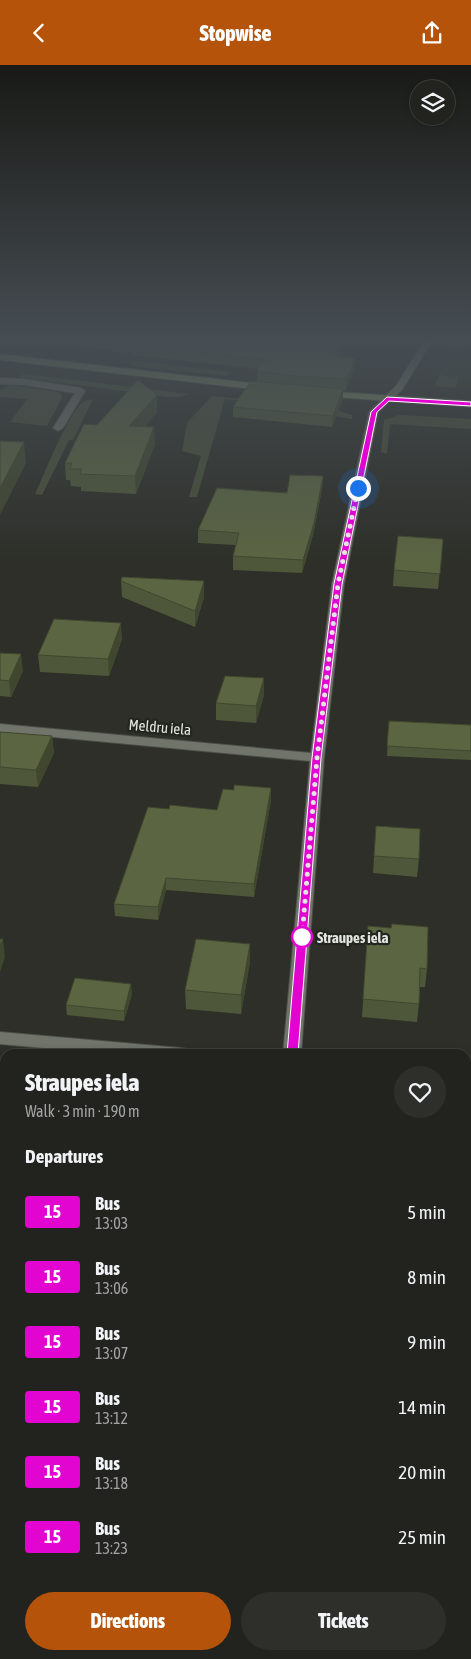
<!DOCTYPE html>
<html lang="en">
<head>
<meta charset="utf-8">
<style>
  body { margin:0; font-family:"Asap Condensed",sans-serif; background:#2e2f2b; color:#f1f3f6; height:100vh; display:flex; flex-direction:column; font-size:19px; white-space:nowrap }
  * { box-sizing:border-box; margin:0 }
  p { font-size:16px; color:#a2a4a4 }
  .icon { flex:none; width:28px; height:28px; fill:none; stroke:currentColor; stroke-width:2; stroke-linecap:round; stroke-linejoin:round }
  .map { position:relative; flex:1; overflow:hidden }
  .panel { position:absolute; left:0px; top:984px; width:471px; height:611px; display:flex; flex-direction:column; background:#22231e; border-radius:15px 15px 0 0; box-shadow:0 2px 8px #0003,0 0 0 1px #3f403c }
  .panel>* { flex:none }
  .badge { padding:0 10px; border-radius:4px; font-size:18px; line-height:32px }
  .fabs { position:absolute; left:410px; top:15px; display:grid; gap:10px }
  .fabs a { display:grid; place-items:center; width:45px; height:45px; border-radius:50%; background:#22231e; box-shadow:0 2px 8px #0003,0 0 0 1px #3f403c; font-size:25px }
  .you { position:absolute; width:25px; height:25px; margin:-12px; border:4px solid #fff; border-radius:50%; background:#1a73e8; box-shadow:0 0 0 8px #1a73e833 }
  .map>.badge { position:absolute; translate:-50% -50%; box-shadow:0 0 0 2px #fff }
  h2 { padding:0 25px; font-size:19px; line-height:45px }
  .round { display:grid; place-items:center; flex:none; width:52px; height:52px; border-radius:26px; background:#2e2f2b }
  .headline { display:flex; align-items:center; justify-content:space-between; height:85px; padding:0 25px }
  h1 { font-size:24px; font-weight:800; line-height:38px }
  .primary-button { display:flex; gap:10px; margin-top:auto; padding:10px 25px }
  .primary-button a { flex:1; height:58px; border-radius:30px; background:#b45309; color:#fff; font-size:20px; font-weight:800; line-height:58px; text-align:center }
  .primary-button a+a { background:#2e2f2b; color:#f1f3f6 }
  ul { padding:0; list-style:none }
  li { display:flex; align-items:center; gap:15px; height:65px; padding:0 25px }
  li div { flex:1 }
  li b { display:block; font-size:19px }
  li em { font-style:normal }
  li .badge { min-width:55px; font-weight:700; text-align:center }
  header { display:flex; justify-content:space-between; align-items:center; height:65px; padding:0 25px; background:#b45309; color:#fff; font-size:22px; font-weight:800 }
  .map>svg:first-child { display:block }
  .built { fill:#323628 }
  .green { fill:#484f38 }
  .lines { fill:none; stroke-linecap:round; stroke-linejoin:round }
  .street-casing { stroke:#4b4d47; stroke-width:2 }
  .secondary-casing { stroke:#4b4d47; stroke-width:2 }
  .primary-casing { stroke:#4b4d47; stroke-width:2 }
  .street { fill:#71746b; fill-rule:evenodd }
  .secondary { fill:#7c846a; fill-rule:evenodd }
  .primary { fill:#889469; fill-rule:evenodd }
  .wall { fill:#4e5739 }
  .shaded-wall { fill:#40472e }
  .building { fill:#5b6542; stroke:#40472e }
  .line { fill:#e205d1; stroke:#fff }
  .walk { stroke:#e3e5e0; stroke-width:5; stroke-dasharray:0 9 }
  .stop-dot { fill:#fff; stroke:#e205d1; stroke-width:2.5 }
  .labels { text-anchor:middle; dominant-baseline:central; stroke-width:4.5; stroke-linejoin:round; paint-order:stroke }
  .street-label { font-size:15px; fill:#e3e5e0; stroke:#23261e }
  .stop-label { font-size:15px; font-weight:bold; fill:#e3e5e0; stroke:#23261e; text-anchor:start }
</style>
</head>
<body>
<header><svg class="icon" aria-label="back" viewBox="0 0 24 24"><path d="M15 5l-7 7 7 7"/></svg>Stopwise<svg class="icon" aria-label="share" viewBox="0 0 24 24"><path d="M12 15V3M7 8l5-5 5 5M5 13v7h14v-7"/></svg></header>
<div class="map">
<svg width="471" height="1594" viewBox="0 0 471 1594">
  <rect width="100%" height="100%" fill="#2d2f28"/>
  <path class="built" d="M455 276H471V324L434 321Z"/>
  <path class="green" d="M129 295 230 307 225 311 133 301Z
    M24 309 189 329 179 332H168L19 312Z
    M439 310 458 312 456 323 434 321Z
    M10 320 59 327 62 331 61 335 47 361 10 357 27 334 0 332V325Z
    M212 331 333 344 352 350V354L317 348 319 345 225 334 197 432H189L201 391 182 386 187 358Z
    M93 334 73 375H69L42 430 35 429C48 401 61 365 79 341 83 336 87 335 93 334Z
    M399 350 471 354V364L390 359 387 389 381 387 384 355Z"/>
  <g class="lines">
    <defs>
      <path id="street" d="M0 313 25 314 81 323 85 326 63 363 58 366 53 363 75 328 25 320 0 319Z
        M387 331 392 334 378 348 344 519 324 693 301 989H283L310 696 0 667V659L311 688 332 519 369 347 384 332Z
        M0 967 181 983 187 984 190 989H107L0 979Z
        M466 1009 471 1010V1024L466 1023Z
        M0 1381H5V1403H0Z
        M204 1590H230L229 1594H203Z"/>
      <path id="secondary" d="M424 276H432L402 325 390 336H384L382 334 396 321Z"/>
      <path id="primary" d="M0 289 268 320 272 323 268 326 0 295Z
        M323 326 471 336V342L320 331V327Z"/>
    </defs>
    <use href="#street" class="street-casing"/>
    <use href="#secondary" class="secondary-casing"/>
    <use href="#primary" class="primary-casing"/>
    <use href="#street" class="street"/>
    <use href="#secondary" class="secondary"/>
    <use href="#primary" class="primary"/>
  </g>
  <path class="wall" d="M84 276H327L342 288 340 291 355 293V303L346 325H343V334L332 362 233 352V342L257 316V306L258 304 132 290V288L85 283Z
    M157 330V347L144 362 155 379 136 429 81 426V422L71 421 70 415H66L65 398 97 360Z
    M323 411 322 424 313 470 302 508 233 505V491L236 480 198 478V465Z
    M443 474 438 524 393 521 394 505Z
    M121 516 204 532 195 562 122 532Z
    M122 574 109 611 40 607 38 590Z
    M0 588 23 606 11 632 0 631Z
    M264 630 256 658 216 655V638Z
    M389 656 471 660V695L387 691Z
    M0 667 52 671 54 688 38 722 0 719Z
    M271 735 254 832 166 825 158 855 115 851 114 839 169 744 217 745Z
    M376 761 419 794 417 812 373 808Z
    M368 861 427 904 425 922H420L419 939 417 957 362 952Z
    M250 897 241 949 186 944 185 925Z
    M132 929 124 956 67 950 66 940Z
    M0 1005H5V1091L0 1090Z
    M466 1363H471V1415H466Z"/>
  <path class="shaded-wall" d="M343 278 342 288 333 301 334 291Z
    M355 293V303L346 325 347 314Z
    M343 324V334L332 362 333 351Z
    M157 330V347L130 378 129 361Z
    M154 362 155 379 136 429 135 411Z
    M24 377 26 398 0 450V423Z
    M323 411 322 424 313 470 302 508 303 495Z
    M204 516V532L195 562V546Z
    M121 558 122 574 109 611 108 594Z
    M21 589 23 606 11 632 9 616Z
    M264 613V630L256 658V641Z
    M52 671 54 688 38 722 36 705Z
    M271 723V735L254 832V819Z
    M166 813V825L158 855V842Z
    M3 874 5 892 0 907V881Z
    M250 879V897L241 949V930Z
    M131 919 132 929 124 956V946Z"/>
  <path class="building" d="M109 276H325L343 278 334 291 355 293 347 314 295 311 257 306 265 294 131 280 133 278Z
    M138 315 157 330 129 361 154 362 135 411 80 409 82 404H70L72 398H65L84 359 97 360Z
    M251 316 343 324 333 351 233 342Z
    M0 376 24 377 0 423Z
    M290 410 323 411 314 458 303 495 233 491 239 468 198 465 217 423 287 428Z
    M398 471 443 474 440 509 394 505Z
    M122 512 204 516 195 546 121 516Z
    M54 554 121 558 108 594 38 590Z
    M0 588 21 589 9 616 0 615Z
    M225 611 264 613 256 641 216 638Z
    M389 656 471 660V686L387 681Z
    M0 667 52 671 36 705 0 702Z
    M234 720 271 723 254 819 166 813 158 842 114 839 148 742 169 744 170 740 217 745 223 724 234 725Z
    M376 761 420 764 419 794 374 791Z
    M392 859 428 862 427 904 420 903 419 939 363 934 368 861 391 863Z
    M0 874H3L0 881Z
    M196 874 250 879 241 930 185 925Z
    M75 913 131 919 124 946 66 940Z
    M0 1005H5V1072H0Z
    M466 1363H471V1397H466Z
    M286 1590H367V1594H286Z"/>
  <linearGradient id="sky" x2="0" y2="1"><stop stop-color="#191a16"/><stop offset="0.55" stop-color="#464d53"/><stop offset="1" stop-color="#464d53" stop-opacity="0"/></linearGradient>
  <rect width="471" height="499" fill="url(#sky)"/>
  <path class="line" d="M387 332 471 337V341L389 336 377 347 342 519 321 693 298 989 292 993 287 989 312 693 334 519 371 347Z"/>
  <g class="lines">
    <path class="walk" d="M302 872 317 693 338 519 358 423"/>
  </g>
  <circle class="stop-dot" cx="302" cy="872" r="10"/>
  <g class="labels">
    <g class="street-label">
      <text transform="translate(160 662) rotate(5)">Meldru iela</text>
    </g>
    <g class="stop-label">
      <text x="317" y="872">Straupes iela</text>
    </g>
  </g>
</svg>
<div class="fabs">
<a><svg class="icon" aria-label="layers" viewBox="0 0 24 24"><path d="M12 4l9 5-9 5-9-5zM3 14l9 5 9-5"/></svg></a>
</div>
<div class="you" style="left:358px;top:423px"></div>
<section class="panel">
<div class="headline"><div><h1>Straupes iela</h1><p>Walk · 3 min · 190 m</p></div><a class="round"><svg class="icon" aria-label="heart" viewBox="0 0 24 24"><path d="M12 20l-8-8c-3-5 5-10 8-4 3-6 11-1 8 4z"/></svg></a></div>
<h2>Departures</h2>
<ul>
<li><span class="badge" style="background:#e205d1;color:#fff">15</span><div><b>Bus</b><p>13:03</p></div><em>5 min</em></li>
<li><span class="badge" style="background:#e205d1;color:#fff">15</span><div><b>Bus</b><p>13:06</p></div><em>8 min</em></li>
<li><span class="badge" style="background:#e205d1;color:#fff">15</span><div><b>Bus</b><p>13:07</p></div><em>9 min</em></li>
<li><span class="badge" style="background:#e205d1;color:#fff">15</span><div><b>Bus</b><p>13:12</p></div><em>14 min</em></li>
<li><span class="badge" style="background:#e205d1;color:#fff">15</span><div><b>Bus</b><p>13:18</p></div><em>20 min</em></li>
<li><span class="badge" style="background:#e205d1;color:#fff">15</span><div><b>Bus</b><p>13:23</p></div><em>25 min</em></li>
</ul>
<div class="primary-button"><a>Directions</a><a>Tickets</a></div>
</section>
</div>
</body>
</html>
